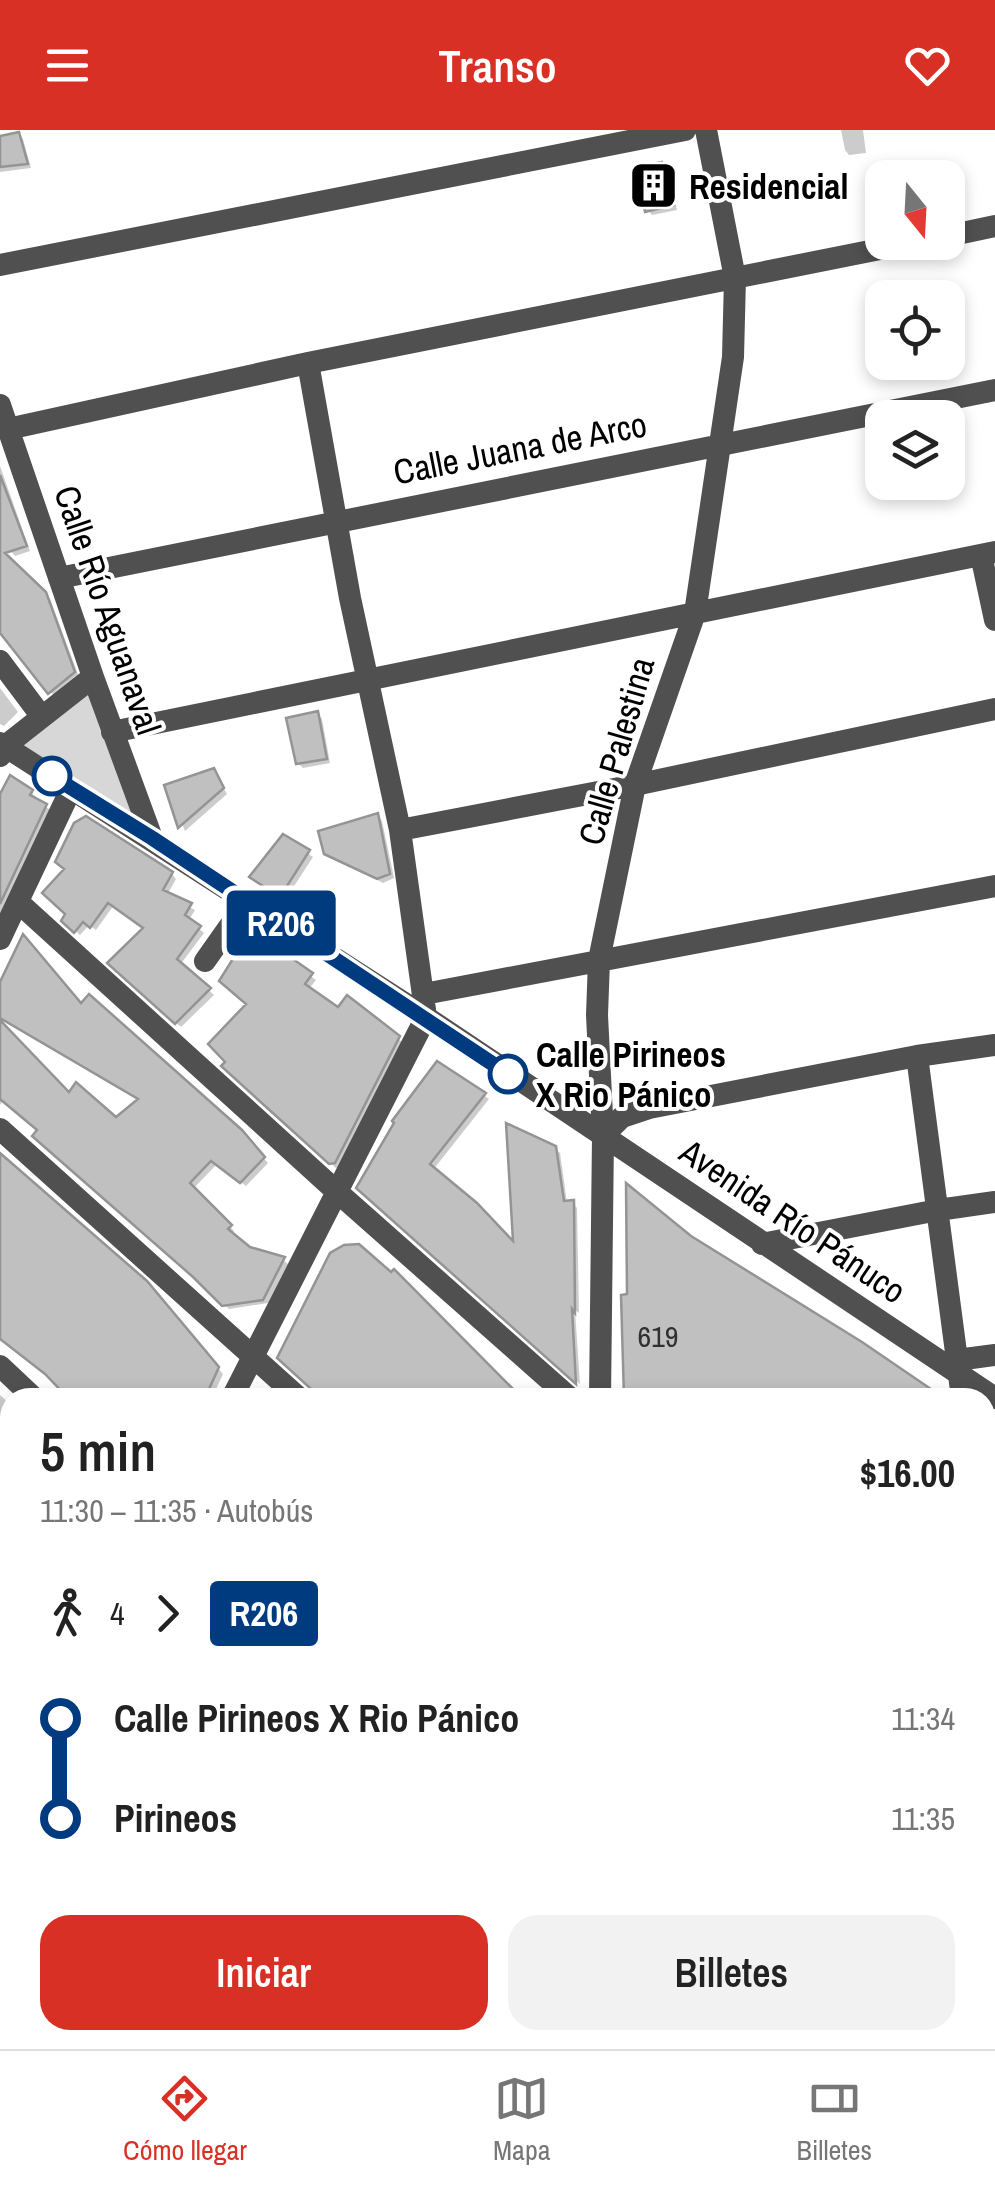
<!DOCTYPE html>
<html lang="es">
<head>
<meta charset="utf-8">
<style>
  body { margin:0; font-family:"Archivo Narrow",sans-serif; background:#f2f2f2; color:#222; height:100vh; display:flex; flex-direction:column; font-size:38px; white-space:nowrap }
  * { box-sizing:border-box; margin:0 }
  p { font-size:32px; color:#767676 }
  .icon { flex:none; width:55px; height:55px; fill:none; stroke:currentColor; stroke-width:2; stroke-linecap:round; stroke-linejoin:round }
  .map { position:relative; flex:1; overflow:hidden }
  .sheet { position:absolute; left:0px; top:1258px; width:995px; height:662px; display:flex; flex-direction:column; background:#fff; border-radius:30px 30px 0 0; box-shadow:0 5px 15px #0003 }
  .sheet>* { flex:none }
  .badge { padding:0 20px; border-radius:8px; font-size:35px; line-height:65px }
  .needle { width:65px; rotate:162deg }
  .fabs { position:absolute; left:865px; top:30px; display:grid; gap:20px }
  .fabs a { display:grid; place-items:center; width:100px; height:100px; border-radius:20px; background:#fff; box-shadow:0 5px 15px #0003; font-size:50px }
  .map>.badge { position:absolute; translate:-50% -50%; box-shadow:0 0 0 5px #fff }
  .legs { display:flex; align-items:center; gap:15px; height:110px; padding:0 40px; font-size:32px }
  .legs p { margin-inline-start:auto }
  .head { display:flex; align-items:center; justify-content:space-between; height:170px; padding:0 40px }
  h1 { font-size:55px; font-weight:600; line-height:75px }
  .primary-button { display:flex; gap:20px; margin-top:auto; padding:20px 40px }
  .primary-button a { flex:1; height:115px; border-radius:30px; background:#d93025; color:#fff; font-size:40px; font-weight:600; line-height:115px; text-align:center }
  .primary-button a+a { background:#f2f2f2; color:#222 }
  ul { padding:0 40px; list-style:none }
  li { display:flex; align-items:center; gap:35px; height:100px; font-size:38px }
  li i { display:grid; place-items:center; width:15px; height:100%; margin:0 12px; background:currentColor }
  li i::after { content:''; width:25px; height:25px; margin:-12px; border:8px solid; border-radius:50%; background:#fff }
  li p { margin-inline-start:auto }
  li:first-child i { background:linear-gradient(#0000 50%,currentColor 0) }
  li:last-child i { background:linear-gradient(currentColor 50%,#0000 0) }
  header { display:flex; justify-content:space-between; align-items:center; height:130px; padding:0 40px; background:#d93025; color:#fff; font-size:45px; font-weight:600 }
  .tab-bar { display:flex; justify-content:space-around; align-items:center; height:140px; border-top:2px solid #e0e0e0; background:#fff; font-size:28px; color:#767676 }
  .tab-bar a { display:grid; justify-items:center; gap:5px }
  .tab-bar .selected { color:#d93025 }
  .map>svg:first-child { display:block }
  .green { fill:#d7d7d7 }
  .shadow { fill:#0003 }
  .building { fill:#c0c0c0; stroke:#949494; stroke-width:2.5 }
  .lines { fill:none; stroke-linecap:round; stroke-linejoin:round }
  .minor { stroke:#505050; stroke-width:22 }
  .line-1-casing { stroke:#fff; stroke-width:22 }
  .line-1 { stroke:#003b80; stroke-width:15 }
  .stop-1-dot { fill:#fff; stroke:#003b80; stroke-width:5 }
  .labels { text-anchor:middle; dominant-baseline:central; stroke-width:8; stroke-linejoin:round; paint-order:stroke }
  .number-label { font-size:30px; fill:#303030 }
  .poi-label { font-size:35px; font-weight:bold; fill:#000; stroke:#fff; text-anchor:start }
  .street-label { font-size:35px; fill:#000; stroke:#fff }
  .stop-label { font-size:35px; font-weight:bold; fill:#000; stroke:#fff; text-anchor:start }
</style>
</head>
<body>
<header><svg class="icon" aria-label="menu" viewBox="0 0 24 24"><path d="M4 6h16M4 12h16M4 18h16"/></svg>Transo<svg class="icon" aria-label="heart" viewBox="0 0 24 24"><path d="M12 20l-8-8c-3-5 5-10 8-4 3-6 11-1 8 4z"/></svg></header>
<div class="map">
<svg width="995" height="1919" viewBox="0 0 995 1919">
  <rect width="100%" height="100%" fill="#fff"/>
  <path class="green" d="M93 547 152 708 5 616Z
    M0 1478 10 1487V1725L0 1715Z
    M214 1910H481L491 1919H224Z"/>
  <path class="shadow" d="M841 0H863L866 23 849 25 845 20Z
    M18 5 23 9 31 38 0 42V8Z
    M661 35 666 40 677 80 652 85 648 80Z
    M0 336 30 421 15 426 0 408Z
    M0 422 50 469 79 547 54 566 0 498Z
    M0 558 18 582 4 596 0 594Z
    M318 584 322 589 330 633 303 638 298 633Z
    M213 641 227 664 185 701 167 657Z
    M31 662 36 667 34 670 51 680 0 787V670Z
    M378 686 382 691 394 748 383 753 326 722Z
    M283 707 313 727 285 770 257 751Z
    M172 744 176 749 167 765 195 780 189 790 204 803 180 835 214 865 181 897 111 833 146 799 114 775 96 800 89 795 80 805 64 791Z
    M252 803 316 850 308 860 339 880 403 912 339 1037 336 1038 225 936 249 874Z
    M0 858 81 876 240 1002 268 1033 246 1056 217 1034 193 1059 234 1101 231 1105 249 1120 283 1130 288 1134 268 1173 229 1179 40 1001 4 970 0 975V892L69 965 116 990 140 970 0 887Z
    M438 934 489 969 433 1040 516 1117 554 1018 560 1023 567 1073H573L577 1078 579 1183 575 1180 580 1254 359 1058Z
    M0 1027 151 1159 223 1244 212 1268H72L53 1248 0 1207Z
    M0 1265 10 1274V1460L0 1450Z
    M985 1604 992 1643 985 1646Z
    M985 1681 995 1690V1821L985 1823Z
    M10 1859V1910H168L177 1919H0V1888Z
    M995 1862V1919H549L554 1911 566 1910H985V1863Z"/>
  <path class="building" d="M19 2 28 34 0 37V6Z
    M662 32 674 75 645 82 636 37Z
    M0 345 27 416 5 423 46 462 75 542 48 564 0 503Z
    M318 581 327 629 296 634 286 588Z
    M214 638 224 658 178 698 164 655Z
    M10 645 33 660 30 665 47 674 0 774V664Z
    M378 683 390 744 377 749 324 724 318 701Z
    M86 686 173 742 163 760 192 773 185 785 201 796 177 829 211 858 175 894 107 833 143 798 108 773 90 798 83 792 74 803 61 791 65 784 42 763 64 739 55 732 74 693Z
    M283 704 310 720 280 767 249 747Z
    M251 800 313 843 305 854 338 877 347 865 400 906 335 1033 329 1034 221 936 225 932 208 914 246 874 219 851Z
    M23 804 81 873 89 864 242 1000 265 1027 240 1053 211 1031 190 1053 232 1095 228 1099 250 1117 285 1127 263 1170 222 1176 193 1147 32 1006 37 1000 0 969V890L69 962 76 952 116 987 138 969 0 888V852Z
    M437 931 486 963 430 1034 477 1073 513 1111 506 993 556 1016 564 1071 574 1070 575 1183 572 1179 576 1254 356 1058 394 993 392 991Z
    M0 1023 147 1151 219 1237 205 1268H68L45 1244 0 1209Z
    M626 1053 691 1106 862 1212 944 1268H624L621 1165 627 1164Z
    M359 1114 391 1142 394 1139 522 1268H321L277 1228 330 1123 344 1115Z"/>
  <g class="lines">
    <path class="minor" d="M948 106 995 96
      M0 135 685 0
      M0 275 93 547 152 708
      M8 299 308 233 915 112
      M981 425 995 490
      M59 448 995 260
      M0 531 42 587
      M112 602 995 422
      M0 613 426 887 995 1268
      M0 626 5 616 93 547
      M400 700 635 655 995 579
      M18 772 335 1060 570 1268
      M0 809 71 659
      M205 831 248 770
      M424 864 995 756
      M917 926 962 1268
      M0 999 299 1268
      M603 1006 622 987 649 978 917 926 995 915
      M762 1114 938 1080 995 1072
      M957 1230 995 1225
      M0 1236 34 1268
      M232 1268 426 887 400 700 350 468 308 233
      M600 1268 603 1006 597 885 599 830 635 655 695 483 733 227 735 148 706 0
      M985 1468 995 1550
      M0 1479 10 1488
      M985 1654 995 1653
      M0 1716 10 1725
      M0 1821 10 1792
      M985 1832 995 1831
      M213 1910 223 1919
      M481 1910 491 1919
      M520 1919 522 1910"/>
  </g>
  <g class="lines">
    <defs>
      <path id="line-1" d="M52 646 152 708 508 944"/>
    </defs>
    <use href="#line-1" class="line-1-casing"/>
    <use href="#line-1" class="line-1"/>
  </g>
  <defs>
    <symbol id="building-square" viewBox="-11 -11 22 22"><rect x="-9" y="-9" width="18" height="18" rx="4" fill="#000" stroke="#fff"/><path d="M-4-6H4V6H1V3H-1V6H-4ZM-2.5-4.3h1.7v1.8h-1.7ZM.8-4.3h1.7v1.8H.8ZM-2.5-1h1.7V.8h-1.7ZM.8-1h1.7V.8H.8Z" fill="#fff"/></symbol>
  </defs>
  <g fill-rule="evenodd">
    <use href="#building-square" x="626" y="28" width="55" height="55"/>
  </g>
  <g class="stop-1-dot">
    <circle cx="52" cy="646" r="18"/>
    <circle cx="508" cy="944" r="18"/>
  </g>
  <g class="labels">
    <g class="number-label">
      <text x="658" y="1206">619</text>
    </g>
    <g class="poi-label">
      <text x="689" y="56">Residencial</text>
    </g>
    <g class="street-label">
      <text transform="translate(520 318) rotate(-11)">Calle Juana de Arco</text>
      <text transform="translate(108 480) rotate(71)">Calle Río Aguanaval</text>
      <text transform="translate(616 621) rotate(-74)">Calle Palestina</text>
      <text transform="translate(793 1091) rotate(34)">Avenida Río Pánuco</text>
    </g>
    <g class="stop-label">
      <text x="536" y="924">Calle Pirineos<tspan x="536" dy="40">X Rio Pánico</tspan></text>
    </g>
  </g>
</svg>
<div class="fabs">
<a><svg class="needle" viewBox="-14 -14 28 28"><path d="M0-13l5 13h-10z" fill="#e53935"/><path d="M0 13l5-13h-10z" fill="#767676"/></svg></a>
<a><svg class="icon" aria-label="locate" viewBox="0 0 24 24"><circle cx="12" cy="12" r="6"/><path d="M12 2v4M12 18v4M2 12h4M18 12h4"/></svg></a>
<a><svg class="icon" aria-label="layers" viewBox="0 0 24 24"><path d="M12 4l9 5-9 5-9-5zM3 14l9 5 9-5"/></svg></a>
</div>
<b class="badge" style="left:281px;top:793px;background:#003b80;color:#fff">R206</b>
<section class="sheet">
<div class="head"><div><h1>5 min</h1><p>11:30 – 11:35 · Autobús</p></div><b>$16.00</b></div>
<div class="legs"><svg class="icon" aria-label="walk" viewBox="0 0 24 24"><circle cx="13" cy="4" r="2"/><path d="M13 8l-2 6 4 7M11 14l-3 7M7 12l3-4h3l4 4"/></svg>4<svg class="icon" aria-label="forward" viewBox="0 0 24 24"><path d="M9 5l7 7-7 7"/></svg><b class="badge" style="background:#003b80;color:#fff">R206</b></div>
<ul>
<li><i style="color:#003b80"></i><b>Calle Pirineos X Rio Pánico</b><p>11:34</p></li>
<li><i style="color:#003b80"></i><b>Pirineos</b><p>11:35</p></li>
</ul>
<div class="primary-button"><a>Iniciar</a><a>Billetes</a></div>
</section>
</div>
<nav class="tab-bar">
<a class="selected"><svg class="icon" aria-label="directions" viewBox="0 0 24 24"><path d="M12 3l9 9-9 9-9-9zM9 14v-3h6M13 9l2 2-2 2"/></svg>Cómo llegar</a>
<a><svg class="icon" aria-label="map" viewBox="0 0 24 24"><path d="M3 6l6-2 6 2 6-2v14l-6 2-6-2-6 2zM9 4v14M15 6v14"/></svg>Mapa</a>
<a><svg class="icon" aria-label="tickets" viewBox="0 0 24 24"><path d="M3 7h18v10H3zM15 7v10"/></svg>Billetes</a>
</nav>
</body>
</html>
